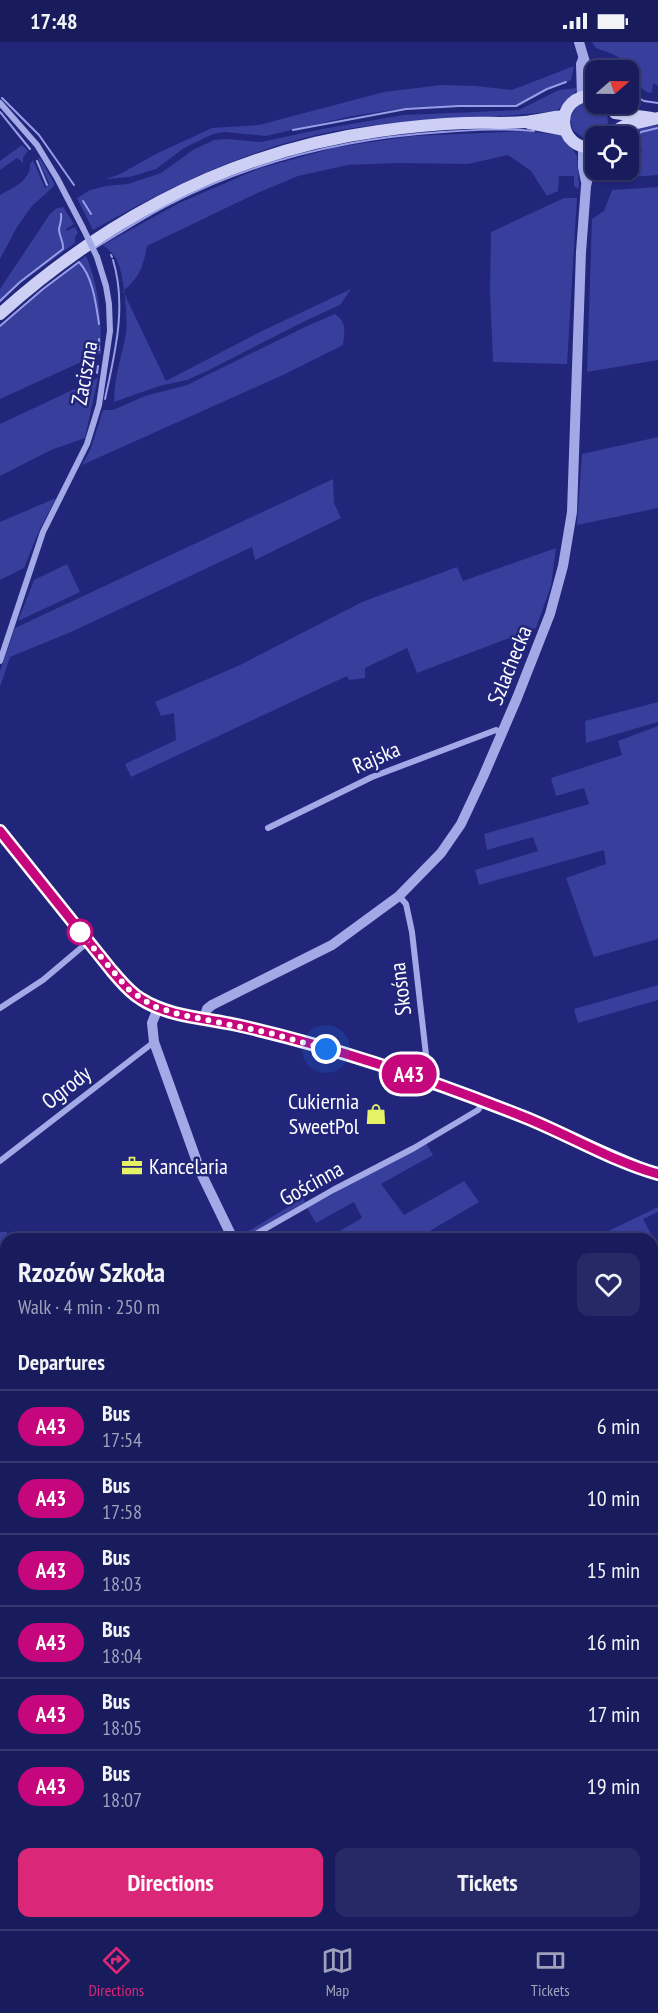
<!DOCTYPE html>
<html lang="en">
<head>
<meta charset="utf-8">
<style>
  body { margin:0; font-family:"PT Sans Narrow",sans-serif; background:#262965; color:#f1f3f6; height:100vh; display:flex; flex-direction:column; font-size:22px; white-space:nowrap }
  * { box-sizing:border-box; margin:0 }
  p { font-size:20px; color:#9fa1bb }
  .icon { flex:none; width:33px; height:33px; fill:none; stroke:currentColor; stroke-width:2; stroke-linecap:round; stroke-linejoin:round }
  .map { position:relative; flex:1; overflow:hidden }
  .side { position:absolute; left:0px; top:1191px; width:658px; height:696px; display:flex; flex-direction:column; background:#191c5c; border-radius:18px 18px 0 0; box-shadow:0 2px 4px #0004,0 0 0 2px #373a72 }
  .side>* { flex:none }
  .badge { padding:0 12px; border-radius:20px; font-size:21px; line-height:39px }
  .needle { width:39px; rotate:70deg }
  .fabs { position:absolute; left:585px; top:18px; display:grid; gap:12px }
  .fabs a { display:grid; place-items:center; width:54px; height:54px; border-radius:12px; background:#191c5c; box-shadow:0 2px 4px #0004,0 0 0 2px #373a72; font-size:30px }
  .you { position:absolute; width:30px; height:30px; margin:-15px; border:4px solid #fff; border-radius:50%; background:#1a73e8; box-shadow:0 0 0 9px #1a73e833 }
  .map>.badge { position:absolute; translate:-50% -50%; box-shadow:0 0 0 3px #fff }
  h2 { padding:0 18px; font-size:22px; line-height:54px }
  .round { display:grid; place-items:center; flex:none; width:63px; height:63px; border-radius:12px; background:#262965 }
  .headline { display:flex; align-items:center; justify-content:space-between; height:102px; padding:0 18px }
  h1 { font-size:28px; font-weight:600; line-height:45px }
  .button { display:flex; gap:12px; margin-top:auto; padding:12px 18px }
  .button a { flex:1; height:69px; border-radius:12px; background:#db2777; color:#fff; font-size:24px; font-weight:600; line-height:69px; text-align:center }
  .button a+a { background:#262965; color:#f1f3f6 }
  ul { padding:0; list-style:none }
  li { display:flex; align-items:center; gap:18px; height:72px; padding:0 18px; border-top:2px solid #373a72 }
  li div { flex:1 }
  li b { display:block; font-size:22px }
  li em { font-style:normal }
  li .badge { min-width:66px; font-weight:700; text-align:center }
  .status { display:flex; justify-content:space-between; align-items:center; height:42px; padding:0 30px; background:#191c5c; direction:ltr }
  .status svg { height:16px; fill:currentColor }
  .tabs { display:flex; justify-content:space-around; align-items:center; height:84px; border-top:2px solid #373a72; background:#191c5c; font-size:16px; color:#9fa1bb }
  .tabs a { display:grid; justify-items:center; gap:3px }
  .tabs .on { color:#db2777 }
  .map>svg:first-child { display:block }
  .green { fill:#373e9b }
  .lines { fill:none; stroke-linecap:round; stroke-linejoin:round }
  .stream { stroke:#979de7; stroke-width:2 }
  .minor { stroke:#a3a8e6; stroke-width:6 }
  .tertiary { stroke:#a3a8e6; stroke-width:10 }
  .secondary { stroke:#cdcff5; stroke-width:12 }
  .rail { stroke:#fff; stroke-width:2; stroke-dasharray:10 4.5; stroke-linecap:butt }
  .minor-bridge { stroke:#a3a8e6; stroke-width:6 }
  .line-casing { stroke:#fff; stroke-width:14 }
  .line { stroke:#c5067d; stroke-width:9 }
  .walk { stroke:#fff; stroke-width:6; stroke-dasharray:0 10.8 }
  .stop-dot { fill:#fff; stroke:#c5067d; stroke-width:3 }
  .labels { text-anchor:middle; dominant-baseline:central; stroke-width:5; stroke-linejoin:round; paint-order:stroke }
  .street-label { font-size:22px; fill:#fff; stroke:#21267b }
  .poi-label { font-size:22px; fill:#fff; stroke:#21267b; text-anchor:end }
</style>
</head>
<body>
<div class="status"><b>17:48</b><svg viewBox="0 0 49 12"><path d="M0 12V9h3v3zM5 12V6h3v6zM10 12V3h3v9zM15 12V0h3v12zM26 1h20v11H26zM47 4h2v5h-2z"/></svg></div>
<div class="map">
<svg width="658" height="1887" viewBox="0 0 658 1887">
  <rect width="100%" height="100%" fill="#21267b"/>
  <path class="green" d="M592 0H658V44L653 41 652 50 649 51C634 44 633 29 622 18 614 11 606 10 596 6Z
    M574 24 571 38 545 47 518 63 406 66 352 74 266 94 224 90 213 92 184 106 156 127 130 135 105 137 118 133 158 111 212 86 259 83 384 50 441 43 476 44 512 48Z
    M577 46 573 55 556 69C491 77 425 76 360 85 264 98 177 141 93 188L77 156 90 148 106 144 128 142 161 131 193 108 214 98 227 97 261 100 322 87 403 73 519 68 559 48Z
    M589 60C607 62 615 82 600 94L586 98 573 88 570 76 578 63Z
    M658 83V133L614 136 616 128H628L629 119 634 122 642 110 639 98 629 101 628 94H625C633 85 646 84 658 83Z
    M525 89 560 93 570 103 577 114 579 143 578 147 574 144V134H559L558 149 547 154 531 129 508 113 468 122 396 121 348 123 298 134 253 153 147 204C143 225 140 235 123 249L166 339 260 290 351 247 340 263 305 279 207 329 187 338 159 344 114 360C114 336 122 314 126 291 128 276 124 235 118 221 116 214 109 208 103 203L179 161 258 127 337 105 413 94Z
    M22 103 28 109 23 115V121L17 116 0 128V119Z
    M40 116 54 141V144L32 164 17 185 0 217V153C13 146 31 138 30 122L33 118 45 146 48 144 49 141 38 117Z
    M658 145V318L587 330 592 177 604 169 612 148Z
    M564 156H577L567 322 493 320 490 248 491 190Z
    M63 165 74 182 66 187V189L75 185 78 191 75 195V201L18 243 0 261V247L50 172 57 166Z
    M86 214C100 246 101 277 101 311L0 357V283L50 240Z
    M335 272C348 281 344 290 343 303L283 333 82 423 91 406 103 368H113L145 354 187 343 307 284Z
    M98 336 85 396 51 408 0 434V382Z
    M658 395V466L577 483 582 412Z
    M333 437 334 461 341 476 255 518 252 505 71 590 10 615 0 645V629L15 586Z
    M56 456 39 489 24 526 0 538V480Z
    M556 506 551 544 536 586 417 631 407 606 365 626V636L349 638 347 634 131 735 125 722 176 698 174 671 161 674 155 660 240 623 362 560 457 525 463 539Z
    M67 522 80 550 18 579 34 538Z
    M658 660V680L586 701 585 679Z
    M658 684V897L594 915 566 836 606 822 604 808 479 843 475 828 538 809 533 795 487 808 484 792 589 762 584 746 556 754 551 736 622 713 618 699Z
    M658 943V958L578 981 574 967Z
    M426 1101 433 1113 381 1142 404 1173 464 1139 479 1160 416 1197H326L362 1176 354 1160 316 1181 307 1166Z
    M303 1156 305 1160 243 1196 242 1193Z
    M658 1165V1170L643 1177 652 1194 644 1197H592Z
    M0 1190H7L6 1229H0Z
    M6 1254V1307L0 1293V1257Z
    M0 1635 6 1644V1692L0 1684Z"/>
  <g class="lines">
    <path class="stream" d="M628 50 644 59 658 61
      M2 56 39 93 74 143
      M0 70 30 107
      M293 88 406 67 459 64H516L547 47 566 40
      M637 95 641 90 658 86
      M37 119 47 143
      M83 159 91 172
      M95 206C120 191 144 175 170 162 254 119 348 96 443 90 473 88 504 86 534 89
      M111 213 112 215
      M0 259 20 240 63 207C64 200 59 194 59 187 60 181 62 178 61 172
      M0 284 43 247 79 220C93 235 96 262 99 282
      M99 297V308
      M97 331 98 324
      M105 357C115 311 127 264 113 218
      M652 1527 657 1533
      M652 1754 658 1752"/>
    <path class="minor" d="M0 61 37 103 57 136 83 186
      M0 619 43 490 87 402 99 363 110 289 109 262 106 244 97 215
      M268 786 372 735 496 688 502 691
      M399 854 406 862 412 890 429 1039
      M0 966 43 938 88 900
      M0 1119 154 1000
      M247 1197 333 1148 414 1106 478 1068 484 1059
      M652 1274 658 1271
      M0 1339 6 1346
      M652 1538 658 1539
      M652 1638 658 1634
      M652 1723 658 1727
      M652 1856 655 1855
      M531 1881 536 1887
      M608 1887 617 1881"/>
    <path class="tertiary" d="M579 0 595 54
      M582 54 581 22 583 17
      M583 105V125L586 140
      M0 790 112 929 128 947 153 964 178 972 278 993 429 1039 527 1076 658 1132
      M158 966 152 981 154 1000 201 1131 233 1197
      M204 976 207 967 212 963 332 903 399 854 441 811 461 782 483 735 517 656 550 572 563 524 572 470 581 210 586 144 591 123 593 106
      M0 1560 6 1557"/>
    <path class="secondary" d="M596 54C552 50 555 111 596 105
      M615 71 652 76
      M529 81 565 88
      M615 89 624 84 658 76
      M0 272C108 175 234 109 379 89 407 85 436 82 465 81 484 80 504 82 524 80 537 79 550 75 564 74"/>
    <path class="rail" d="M652 1627 658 1624
      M0 1874 6 1872"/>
    <path class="minor-bridge" d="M83 186 97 215"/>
  </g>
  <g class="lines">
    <defs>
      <path id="line" d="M0 789 112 929C121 939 129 950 141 957 169 975 206 976 237 983 335 1005 431 1038 524 1075 567 1092 614 1120 658 1132"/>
    </defs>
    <use href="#line" class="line-casing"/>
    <use href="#line" class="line"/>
    <path class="walk" d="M80 890 128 947 153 964 178 972 270 991 326 1007"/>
  </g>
  <defs>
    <symbol id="shop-bare" viewBox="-9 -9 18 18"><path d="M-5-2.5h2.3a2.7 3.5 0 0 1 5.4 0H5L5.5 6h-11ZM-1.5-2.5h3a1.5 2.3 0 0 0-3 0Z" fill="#e5f265" stroke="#21267b" stroke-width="2.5" paint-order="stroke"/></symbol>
    <symbol id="office-bare" viewBox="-9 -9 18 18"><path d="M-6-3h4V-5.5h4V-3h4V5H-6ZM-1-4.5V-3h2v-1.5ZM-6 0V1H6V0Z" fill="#e5f265" stroke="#21267b" stroke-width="2.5" paint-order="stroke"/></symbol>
  </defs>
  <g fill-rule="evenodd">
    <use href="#shop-bare" x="361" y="1057" width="30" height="30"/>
    <use href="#office-bare" x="117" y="1109" width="30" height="30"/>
  </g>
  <circle class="stop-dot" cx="80" cy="890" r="12"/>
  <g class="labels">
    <g class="street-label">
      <text transform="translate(84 331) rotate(-80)">Zaciszna</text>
      <text transform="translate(509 623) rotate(-68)">Szlachecka</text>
      <text transform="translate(376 715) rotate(-23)">Rajska</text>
      <text transform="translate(400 947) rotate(-97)">Skośna</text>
      <text transform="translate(66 1045) rotate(-38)">Ogrody</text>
      <text transform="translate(311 1141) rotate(-29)">Gościnna</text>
    </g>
    <g class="poi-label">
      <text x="359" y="1059">Cukiernia<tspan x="359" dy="25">SweetPol</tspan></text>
      <text x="149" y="1124" text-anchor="start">Kancelaria</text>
    </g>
  </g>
</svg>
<div class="fabs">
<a><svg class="needle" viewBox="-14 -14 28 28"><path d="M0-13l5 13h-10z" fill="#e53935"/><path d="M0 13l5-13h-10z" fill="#9fa1bb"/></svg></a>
<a><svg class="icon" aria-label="locate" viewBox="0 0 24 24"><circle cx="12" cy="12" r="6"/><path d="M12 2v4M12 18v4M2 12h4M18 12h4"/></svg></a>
</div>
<div class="you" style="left:326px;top:1007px"></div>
<b class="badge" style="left:409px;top:1032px;background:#c5067d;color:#fff">A43</b>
<section class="side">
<div class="headline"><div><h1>Rzozów Szkoła</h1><p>Walk · 4 min · 250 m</p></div><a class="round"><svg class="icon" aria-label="heart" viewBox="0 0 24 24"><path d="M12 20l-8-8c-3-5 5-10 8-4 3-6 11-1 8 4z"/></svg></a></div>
<h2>Departures</h2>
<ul>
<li><span class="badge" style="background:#c5067d;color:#fff">A43</span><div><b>Bus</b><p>17:54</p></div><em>6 min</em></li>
<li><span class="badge" style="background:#c5067d;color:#fff">A43</span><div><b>Bus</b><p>17:58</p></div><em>10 min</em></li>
<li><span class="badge" style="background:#c5067d;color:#fff">A43</span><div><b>Bus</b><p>18:03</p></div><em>15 min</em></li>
<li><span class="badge" style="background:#c5067d;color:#fff">A43</span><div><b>Bus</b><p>18:04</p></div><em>16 min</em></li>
<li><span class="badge" style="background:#c5067d;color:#fff">A43</span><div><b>Bus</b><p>18:05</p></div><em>17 min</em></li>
<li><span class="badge" style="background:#c5067d;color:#fff">A43</span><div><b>Bus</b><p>18:07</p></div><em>19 min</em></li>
</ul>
<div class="button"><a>Directions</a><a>Tickets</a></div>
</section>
</div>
<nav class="tabs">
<a class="on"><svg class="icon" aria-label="directions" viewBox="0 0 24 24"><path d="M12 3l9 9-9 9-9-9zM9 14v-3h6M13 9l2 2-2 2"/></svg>Directions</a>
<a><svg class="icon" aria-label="map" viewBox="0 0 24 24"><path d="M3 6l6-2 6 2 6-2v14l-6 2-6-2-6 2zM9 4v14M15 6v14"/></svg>Map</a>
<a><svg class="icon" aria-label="tickets" viewBox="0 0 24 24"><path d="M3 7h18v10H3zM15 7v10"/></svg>Tickets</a>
</nav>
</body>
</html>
